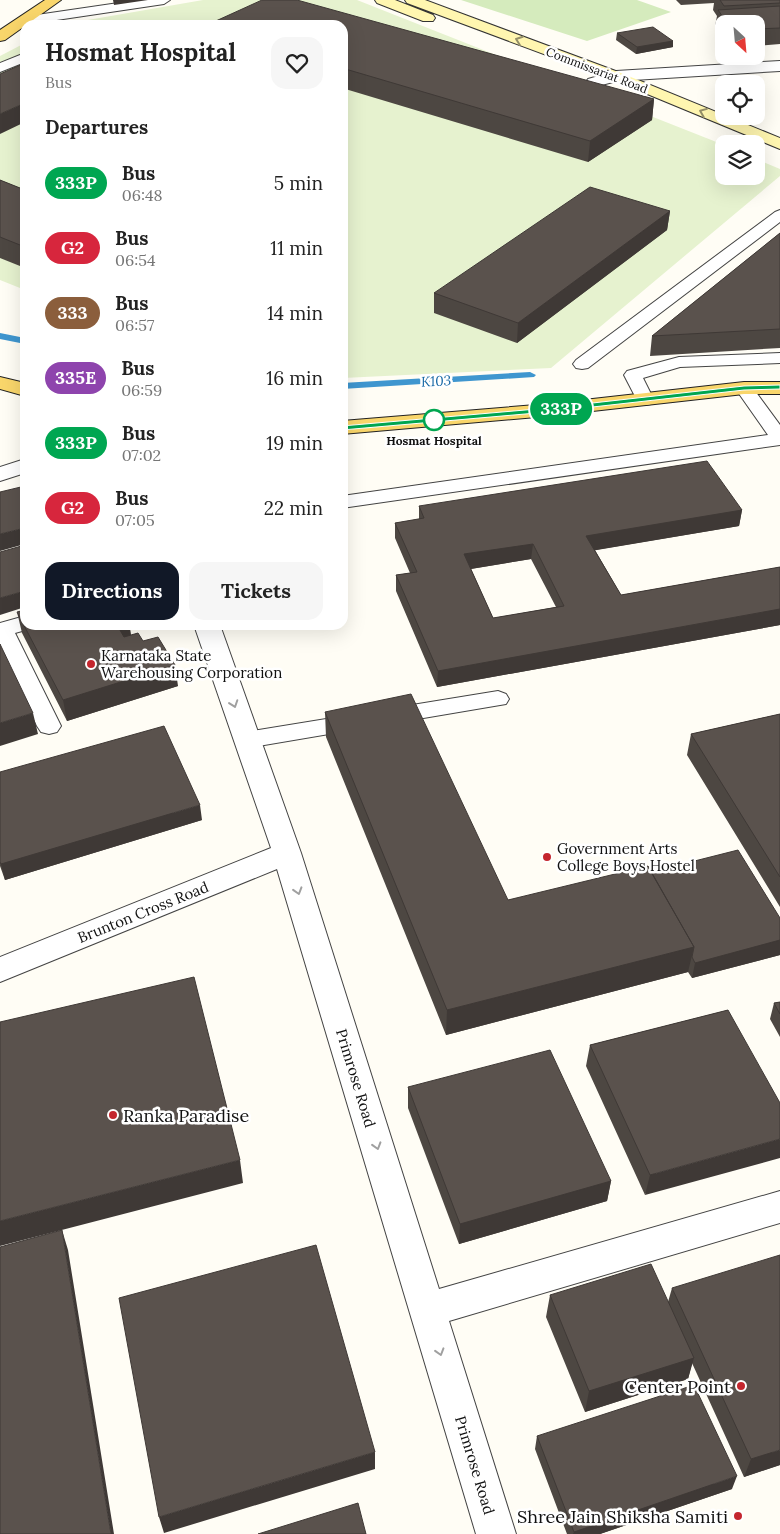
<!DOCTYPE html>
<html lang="en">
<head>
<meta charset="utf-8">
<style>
  body { margin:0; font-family:Lora,serif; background:#f6f6f6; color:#222; height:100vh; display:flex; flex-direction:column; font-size:19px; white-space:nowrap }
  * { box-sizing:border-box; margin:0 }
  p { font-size:16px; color:#767676 }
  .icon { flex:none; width:28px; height:28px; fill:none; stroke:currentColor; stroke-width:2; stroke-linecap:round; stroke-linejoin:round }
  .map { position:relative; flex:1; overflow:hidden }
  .drawer { position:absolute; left:20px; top:20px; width:328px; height:610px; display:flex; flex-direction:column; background:#fff; border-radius:15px; box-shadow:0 5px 20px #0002 }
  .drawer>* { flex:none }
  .badge { padding:0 10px; border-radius:16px; font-size:18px; line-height:32px }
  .needle { width:32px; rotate:154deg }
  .tools { position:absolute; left:715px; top:15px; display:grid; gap:10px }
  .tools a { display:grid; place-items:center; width:50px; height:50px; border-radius:10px; background:#fff; box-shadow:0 5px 20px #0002; font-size:25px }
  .map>.badge { position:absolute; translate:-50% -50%; box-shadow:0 0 0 2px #fff }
  h2 { padding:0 25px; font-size:19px; line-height:45px }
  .round { display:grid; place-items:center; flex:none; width:52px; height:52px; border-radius:15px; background:#f6f6f6 }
  .overview { display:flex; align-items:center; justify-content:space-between; height:85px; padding:0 25px }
  h1 { font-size:24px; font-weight:700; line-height:38px }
  .cta { display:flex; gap:10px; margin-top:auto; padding:10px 25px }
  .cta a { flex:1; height:58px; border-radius:15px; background:#111827; color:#fff; font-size:20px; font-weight:700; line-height:58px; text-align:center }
  .cta a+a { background:#f6f6f6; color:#222 }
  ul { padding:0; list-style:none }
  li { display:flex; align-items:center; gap:15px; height:65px; padding:0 25px }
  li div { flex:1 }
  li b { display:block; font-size:19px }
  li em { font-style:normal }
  li .badge { min-width:55px; font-weight:700; text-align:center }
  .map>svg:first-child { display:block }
  .green { fill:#d5ebbd }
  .pitch { fill:#e6f2cf }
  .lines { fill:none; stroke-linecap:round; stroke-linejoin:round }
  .stream { fill:#3f96cf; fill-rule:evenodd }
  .service-casing { stroke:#444; stroke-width:2 }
  .minor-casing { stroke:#444; stroke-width:2 }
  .secondary-casing { stroke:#333; stroke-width:2 }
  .primary-casing { stroke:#222; stroke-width:2 }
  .service { fill:#fff; fill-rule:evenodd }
  .minor { fill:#fff; fill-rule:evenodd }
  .secondary { fill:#fff6b0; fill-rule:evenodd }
  .primary { fill:#f9d66b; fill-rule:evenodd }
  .wall { fill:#4d4742; fill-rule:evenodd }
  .shaded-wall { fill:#3f3936 }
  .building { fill:#5a524d; stroke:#3f3936; fill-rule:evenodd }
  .oneway { stroke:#948f68 }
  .oneway2 { stroke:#a0a0a0 }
  .line { fill:#00a651; stroke:#fff }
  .stop-dot { fill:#fff; stroke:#00a651; stroke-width:2.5 }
  .poi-dot { fill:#c4262e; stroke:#fff; stroke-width:2 }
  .labels { text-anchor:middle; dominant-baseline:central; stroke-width:5; stroke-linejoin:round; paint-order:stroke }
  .far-street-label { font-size:12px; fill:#111; stroke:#fff }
  .far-stop-label { font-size:12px; font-weight:bold; fill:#111; stroke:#fff }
  .far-water-label { font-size:14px; font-style:italic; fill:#1768a6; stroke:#fff }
  .poi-label { font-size:15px; fill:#111; stroke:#fff; text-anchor:start }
  .street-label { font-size:15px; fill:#111; stroke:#fff }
  .near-poi-label { font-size:18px; fill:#111; stroke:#fff; text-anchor:end }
</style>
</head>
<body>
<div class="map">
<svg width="780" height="1534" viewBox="0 0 780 1534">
  <rect width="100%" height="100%" fill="#fffdf5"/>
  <path class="green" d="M461 0H637L671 12 587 41Z"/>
  <path class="pitch" d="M203 0H357L724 145V176H756V159L780 169V176L551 368 343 378 342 25H59Z
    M25 43V290L0 280V56Z"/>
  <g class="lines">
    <path class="stream" d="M0 333 25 338V344L0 339Z
      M530 372 536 375 534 377 342 389V383Z"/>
    <defs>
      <path id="service" d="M139 0H170L164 4 23 25 17 21 23 17Z
        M25 53V62L0 72V63Z
        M780 210V222L588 368 582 369 576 368 573 364 576 360 775 212Z
        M780 353V363L680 367 643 378 654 400 651 404 645 405 639 404 624 375 627 371 679 357Z
        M744 383 750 384 780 425V445L342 508V496L768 435 735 388 738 384Z
        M25 616V625H35L33 628 15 633 61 726 57 732 49 734 41 732 37 726 0 648V623Z
        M498 691 506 694 509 699 506 704 247 748 239 746 235 740 239 734 247 732Z"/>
      <path id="minor" d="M780 61V71L617 81 594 87 588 85 586 82 588 79 616 71Z
        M25 459V473L0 481V467Z
        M194 625H220L301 853 439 1289 780 1191V1223L449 1321 516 1534H476L277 869 0 982V957L271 848Z"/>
      <path id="secondary" d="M375 0H395L433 15 435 18 433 21H423L377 3Z
        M405 0H425L621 73 780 138V149L611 79 407 3Z"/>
      <path id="primary" d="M45 0H61L5 40 0 41V30Z
        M0 377 25 383V396L0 389Z
        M744 382H780V394H744L548 416 342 434V421L548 404Z"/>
    </defs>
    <use href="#service" class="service-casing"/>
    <use href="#minor" class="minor-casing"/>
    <use href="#secondary" class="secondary-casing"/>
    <use href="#primary" class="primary-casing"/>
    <use href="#service" class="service"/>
    <use href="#minor" class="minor"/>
    <use href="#secondary" class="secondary"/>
    <use href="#primary" class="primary"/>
  </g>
  <path class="wall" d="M676 0H780V44L756 46V24H724V37L715 26 717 16 713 10 714 3 681 5Z
    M342 25 654 99 652 120 588 162 342 88Z
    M617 33 673 41V47L636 54 616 40Z
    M0 180 25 190V268L0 258Z
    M670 211 667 230 517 343 434 313V293Z
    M780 233V348L650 356 652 336Z
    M419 506 742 510 739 526 595 550 621 595 780 567V625L437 687 396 591V575L410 573 395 538V523L419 519ZM531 559 556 607 493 618 471 569Z
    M17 612 25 625H142V626L130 629 131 635 143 641 178 686 67 721 22 633Z
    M325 712 508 900 651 872 780 918V955L692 978 688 972 446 1035 326 737Z
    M780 714V907L687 755 691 734Z
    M0 772 202 820 5 880 0 866Z
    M780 1002V1037L770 1019 774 1003Z
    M728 1010 645 1195 586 1066 590 1045Z
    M408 1087 611 1181 607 1201 459 1244 408 1108Z
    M672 1288 780 1465 744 1477 692 1363 688 1379 585 1412 546 1317 550 1295 668 1302Z
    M537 1436 732 1489 600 1534H567L535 1449Z"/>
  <path class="shaded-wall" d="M113 0H148L114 5Z
    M673 41V47L636 54 637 47Z
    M654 99 652 120 588 162 590 141Z
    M25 103V122L0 134V114Z
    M670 211 667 230 517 343 518 323Z
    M742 510 739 526 585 552 586 536Z
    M25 528V544L0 551V534Z
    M533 544 531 559 464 570V554Z
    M25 591V607L0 615V598Z
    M780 609V625L437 687 438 671Z
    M115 625H142V626L130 629 131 638 117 642Z
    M175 665 178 686 67 721 63 700Z
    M33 713 38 734 0 746V723Z
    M200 805 202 820 5 880 1 864Z
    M780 940V955L692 978 695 963Z
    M694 947 688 972 446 1035 447 1010Z
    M780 1139V1158L645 1195 650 1175Z
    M240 1160 243 1183 0 1246V1221Z
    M611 1181 607 1201 459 1244 460 1224Z
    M62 1230 68 1250 114 1534H111Z
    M694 1358 688 1379 585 1412 589 1391Z
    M780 1450V1465L744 1477 751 1459Z
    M375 1452V1469L164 1533 159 1517Z
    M737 1476 732 1489 600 1534H573L574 1532Z"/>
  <path class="building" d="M262 0H297L654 99 590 141 342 68V25H207Z
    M720 0H780V3L724 6Z
    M780 6V28L756 29V24H728L718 10Z
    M653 27 673 41 637 47 617 33Z
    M25 63V103L0 114V74Z
    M0 180 25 190V247L0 237Z
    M590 187 670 211 518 323 434 293Z
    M780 233V329L652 336Z
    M707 461 742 510 586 536 621 595 780 567V609L438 671 396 575 417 572 395 523 424 518 419 506ZM533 544 564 606 493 618 464 554Z
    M25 486V528L0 534V492Z
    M25 545V591L0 598V552Z
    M25 610V625H117L124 637 138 633 143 641 158 637 175 665 63 700 17 612Z
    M0 644 33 713 0 723Z
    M411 694 508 900 648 866 694 947 447 1010 325 712Z
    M780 714V877L691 734Z
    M164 726 200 805 1 864 0 862V772Z
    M738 850 780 918V940L695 963 692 957 694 947 651 872Z
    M194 977 240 1160 0 1221V1022Z
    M780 1002V1014L774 1003Z
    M728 1010 780 1103V1139L650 1175 590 1045Z
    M550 1050 611 1181 460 1224 408 1087Z
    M62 1230 111 1534H0V1247Z
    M316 1245 375 1452 159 1517 119 1298Z
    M780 1255V1450L751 1459 672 1288Z
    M651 1264 694 1358 589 1391 550 1295Z
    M694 1385 737 1476 574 1532 537 1436Z
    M358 1503 366 1534H258Z"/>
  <defs><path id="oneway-chevron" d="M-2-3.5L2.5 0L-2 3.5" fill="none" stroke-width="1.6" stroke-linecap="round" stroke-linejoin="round" transform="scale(1.25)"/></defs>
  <g class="oneway">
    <use href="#oneway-chevron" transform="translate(519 40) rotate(-160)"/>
    <use href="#oneway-chevron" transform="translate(703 112) rotate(-158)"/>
  </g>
  <g class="oneway2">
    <use href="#oneway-chevron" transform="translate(234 704) rotate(71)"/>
    <use href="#oneway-chevron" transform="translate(298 891) rotate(73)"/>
    <use href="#oneway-chevron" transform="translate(377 1146) rotate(73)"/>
    <use href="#oneway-chevron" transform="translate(440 1352) rotate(73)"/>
  </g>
  <path class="line" d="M780 385V389L744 390 548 412 342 430 339 428 342 426 548 408 744 386Z"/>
  <circle class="stop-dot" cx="434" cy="420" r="10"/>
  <g class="poi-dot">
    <circle cx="91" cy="664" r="5"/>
    <circle cx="547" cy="857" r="5"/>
    <circle cx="113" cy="1115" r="5"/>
    <circle cx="741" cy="1386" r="5"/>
    <circle cx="738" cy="1516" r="5"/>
  </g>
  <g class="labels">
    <g class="far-street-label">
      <text transform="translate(597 70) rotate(21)">Commissariat Road</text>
    </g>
    <g class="far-stop-label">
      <text x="434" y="440">Hosmat Hospital</text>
    </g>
    <g class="far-water-label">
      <text transform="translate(436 381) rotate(-3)">K103</text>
    </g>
    <g class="poi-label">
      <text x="101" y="655">Karnataka State<tspan x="101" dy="17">Warehousing Corporation</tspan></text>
      <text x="557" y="848">Government Arts<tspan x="557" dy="17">College Boys Hostel</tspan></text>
    </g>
    <g class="street-label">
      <text transform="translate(143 912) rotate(-22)">Brunton Cross Road</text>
      <text transform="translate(356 1078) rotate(73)">Primrose Road</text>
      <text transform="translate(475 1465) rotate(73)">Primrose Road</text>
    </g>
    <g class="near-poi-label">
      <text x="123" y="1115" text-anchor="start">Ranka Paradise</text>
      <text x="731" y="1386">Center Point</text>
      <text x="728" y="1516">Shree Jain Shiksha Samiti</text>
    </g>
  </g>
</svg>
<div class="tools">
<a><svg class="needle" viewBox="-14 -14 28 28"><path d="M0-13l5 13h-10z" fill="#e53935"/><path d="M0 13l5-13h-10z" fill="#767676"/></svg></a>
<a><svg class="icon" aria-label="locate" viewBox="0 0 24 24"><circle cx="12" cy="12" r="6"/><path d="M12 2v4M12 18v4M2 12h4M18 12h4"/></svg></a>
<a><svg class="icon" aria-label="layers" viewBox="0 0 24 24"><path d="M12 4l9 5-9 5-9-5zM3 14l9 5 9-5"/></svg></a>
</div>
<b class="badge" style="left:561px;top:409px;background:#00a651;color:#fff">333P</b>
<section class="drawer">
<div class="overview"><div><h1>Hosmat Hospital</h1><p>Bus</p></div><a class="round"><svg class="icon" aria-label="heart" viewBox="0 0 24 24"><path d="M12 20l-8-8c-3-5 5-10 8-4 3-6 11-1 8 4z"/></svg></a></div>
<h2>Departures</h2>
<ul>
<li><span class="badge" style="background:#00a651;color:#fff">333P</span><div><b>Bus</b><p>06:48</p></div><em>5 min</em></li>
<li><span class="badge" style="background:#d7263d;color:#fff">G2</span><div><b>Bus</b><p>06:54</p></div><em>11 min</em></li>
<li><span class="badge" style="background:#8b5e3c;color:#fff">333</span><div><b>Bus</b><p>06:57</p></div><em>14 min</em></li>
<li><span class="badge" style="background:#8e44ad;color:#fff">335E</span><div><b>Bus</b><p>06:59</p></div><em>16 min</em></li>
<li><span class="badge" style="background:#00a651;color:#fff">333P</span><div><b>Bus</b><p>07:02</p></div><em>19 min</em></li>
<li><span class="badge" style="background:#d7263d;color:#fff">G2</span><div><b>Bus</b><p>07:05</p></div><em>22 min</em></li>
</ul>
<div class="cta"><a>Directions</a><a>Tickets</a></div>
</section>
</div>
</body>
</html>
